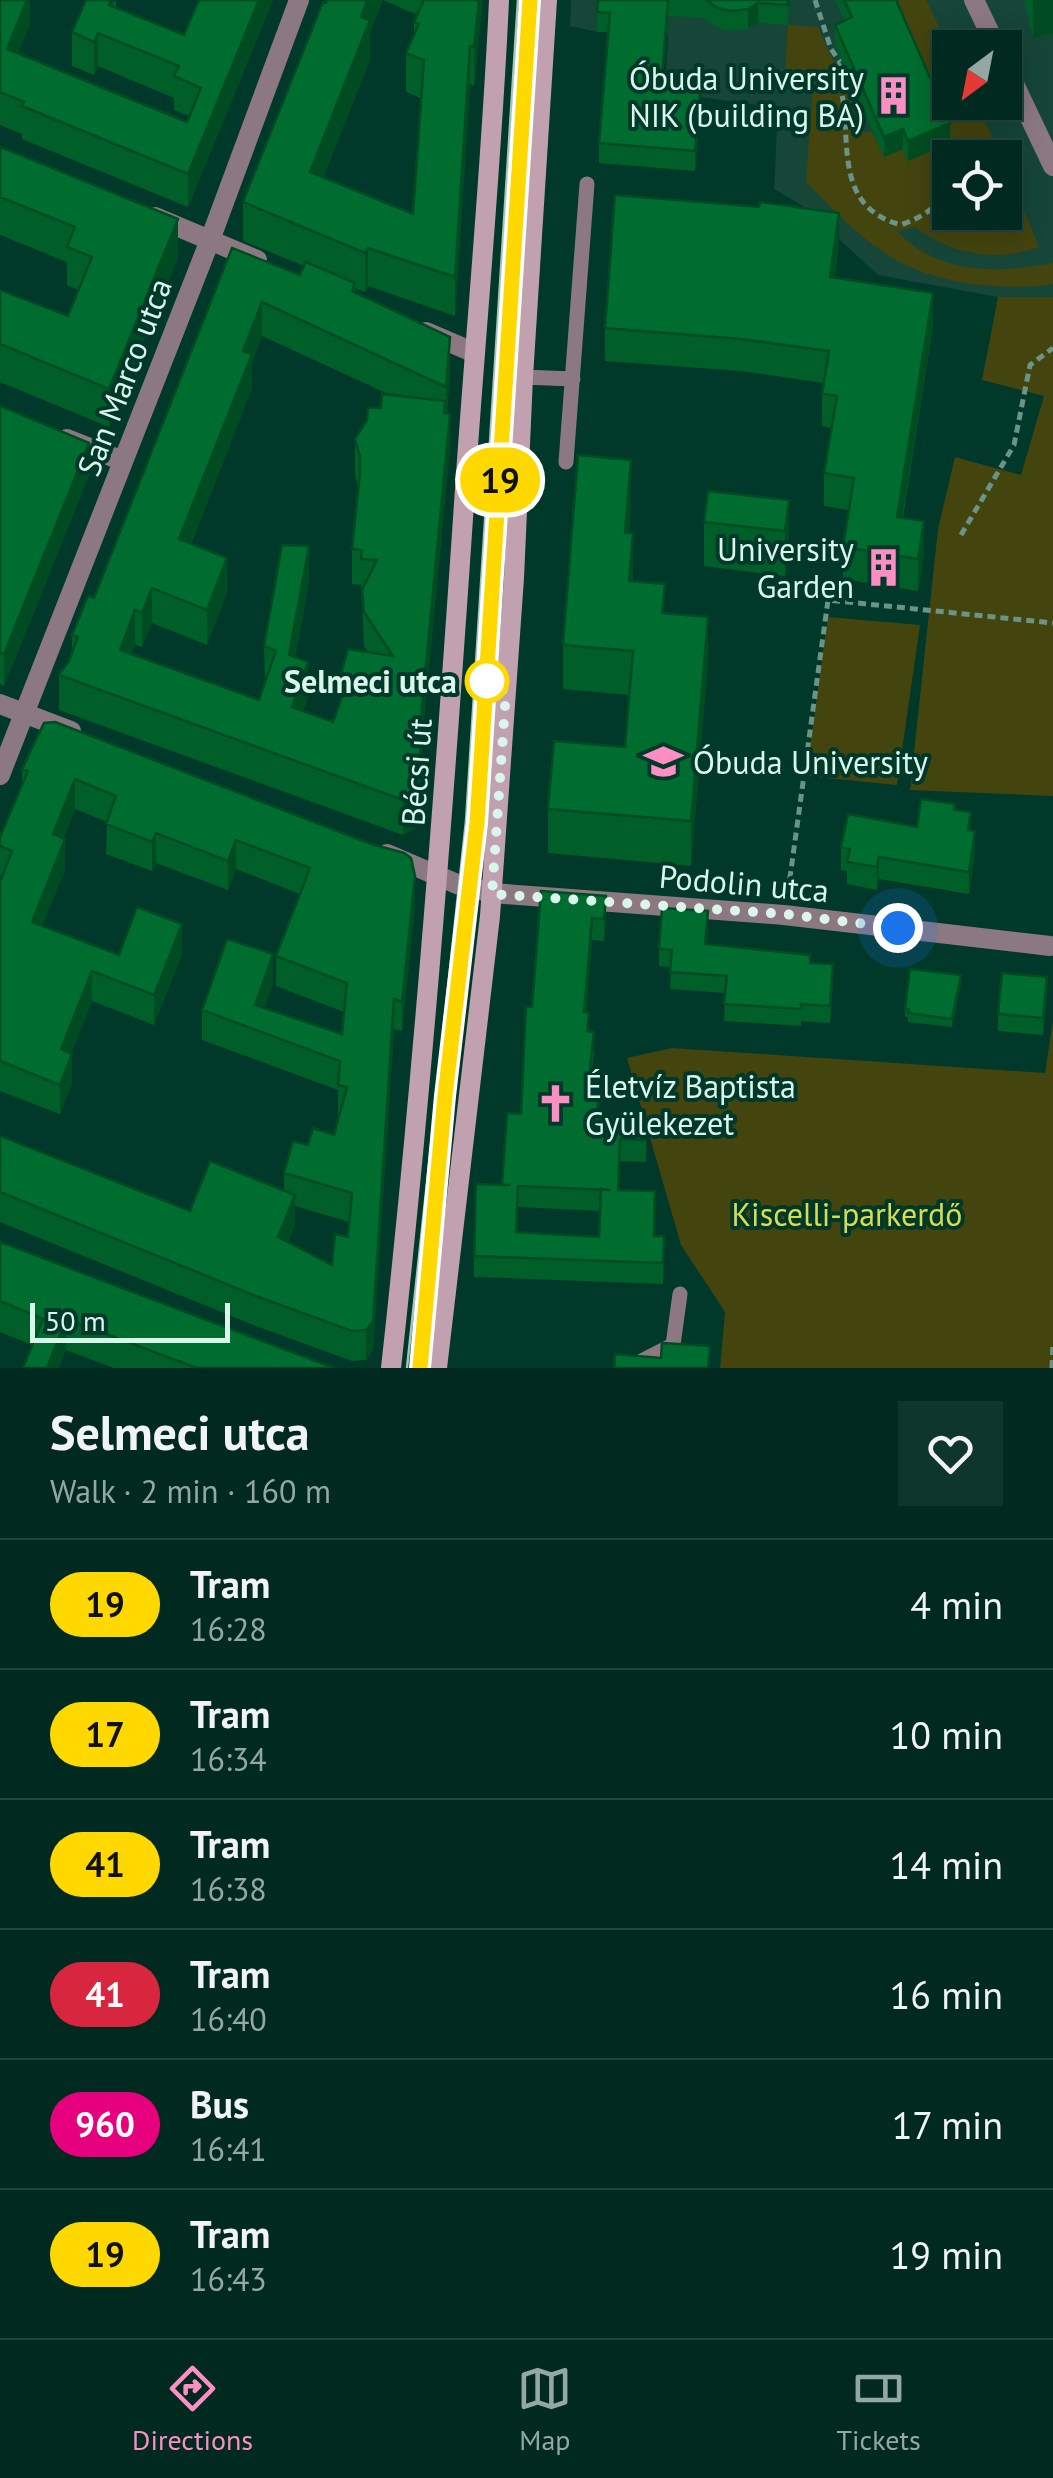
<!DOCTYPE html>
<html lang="en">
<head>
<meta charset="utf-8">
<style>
  body { margin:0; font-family:"PT Sans",sans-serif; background:#0e362d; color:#f1f3f6; height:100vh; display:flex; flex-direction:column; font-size:38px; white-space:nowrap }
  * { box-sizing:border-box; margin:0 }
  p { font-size:32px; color:#95a7a5 }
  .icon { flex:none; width:55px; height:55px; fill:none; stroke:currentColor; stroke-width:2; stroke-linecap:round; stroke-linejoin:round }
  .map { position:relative; height:1368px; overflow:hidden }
  .drawer { display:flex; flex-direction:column; background:#002a20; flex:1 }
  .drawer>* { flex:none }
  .badge { padding:0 20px; border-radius:32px; font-size:35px; line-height:65px }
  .needle { width:65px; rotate:212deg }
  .tools { position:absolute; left:932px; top:30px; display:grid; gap:20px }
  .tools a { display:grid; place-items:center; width:90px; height:90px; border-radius:0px; background:#002a20; box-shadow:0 5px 25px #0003,0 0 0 2px #22463e; font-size:50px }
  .scale { position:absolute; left:30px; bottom:25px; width:200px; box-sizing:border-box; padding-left:10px; border:5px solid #daf5ea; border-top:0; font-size:28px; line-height:35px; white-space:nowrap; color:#daf5ea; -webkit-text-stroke:8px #00382a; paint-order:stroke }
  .you { position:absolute; width:50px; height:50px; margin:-25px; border:8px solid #fff; border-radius:50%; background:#1a73e8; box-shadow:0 0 0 15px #1a73e833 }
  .map>.badge { position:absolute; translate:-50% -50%; box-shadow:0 0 0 5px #fff }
  .round { display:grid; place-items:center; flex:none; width:105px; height:105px; border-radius:0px; background:#0e362d }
  .headline { display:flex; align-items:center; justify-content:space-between; height:170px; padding:0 50px }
  h1 { font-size:48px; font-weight:600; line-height:75px }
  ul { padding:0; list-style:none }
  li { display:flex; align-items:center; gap:30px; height:130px; padding:0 50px; border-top:2px solid #22463e }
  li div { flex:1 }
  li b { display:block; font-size:38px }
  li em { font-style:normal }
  li .badge { min-width:110px; font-weight:700; text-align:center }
  .tab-bar { display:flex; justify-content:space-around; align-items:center; height:140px; border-top:2px solid #22463e; background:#002a20; font-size:28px; color:#95a7a5 }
  .tab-bar a { display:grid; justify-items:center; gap:5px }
  .tab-bar .current { color:#fb8fc4 }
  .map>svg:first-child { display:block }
  .built { fill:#164638; fill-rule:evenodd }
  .green { fill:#44440f }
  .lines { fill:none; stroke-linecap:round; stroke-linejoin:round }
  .path { stroke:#6a9487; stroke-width:5; stroke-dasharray:8 5; stroke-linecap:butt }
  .service { stroke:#8c7880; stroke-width:15 }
  .minor { stroke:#8c7880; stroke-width:20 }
  .secondary { stroke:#c1a1af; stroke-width:20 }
  .tram { stroke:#a3c5ba; stroke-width:2.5 }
  .wall { fill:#005e29; fill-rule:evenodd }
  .shaded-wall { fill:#004c22 }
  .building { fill:#006d30; stroke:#004c22; stroke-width:2.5; fill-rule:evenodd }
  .line-casing { stroke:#fff; stroke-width:22 }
  .line { stroke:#ffd800; stroke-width:15 }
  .walk { stroke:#daf5ea; stroke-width:10; stroke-dasharray:0 18 }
  .stop-dot { fill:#fff; stroke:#ffd800; stroke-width:5 }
  .labels { text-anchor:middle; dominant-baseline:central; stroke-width:8; stroke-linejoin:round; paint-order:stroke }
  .poi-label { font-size:32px; fill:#daf5ea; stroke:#00382a; text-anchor:end }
  .street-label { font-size:32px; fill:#daf5ea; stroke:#00382a }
  .stop-label { font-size:32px; font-weight:bold; fill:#daf5ea; stroke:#00382a; text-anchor:end }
  .park-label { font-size:32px; fill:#dadc50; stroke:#00382a }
</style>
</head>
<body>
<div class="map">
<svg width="1053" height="1368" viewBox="0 0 1053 1368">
  <rect width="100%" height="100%" fill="#00382a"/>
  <path class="built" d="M571 0H1053V297H998L878 275 803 206 774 189 778 108 665 92 668 35 597 32 570 26ZM950 48H1005V102H950ZM950 158H1005V212H950Z"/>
  <path class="green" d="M888 0H926L950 49V102L976 103 1002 157 950 158V212H1005V165L1039 247C996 263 951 254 915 227L897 231C940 276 996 273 1053 263V284C1008 291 949 285 908 266 869 248 835 212 806 182L813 83 785 73 788 25 818 27 865 133 872 131 884 157 903 149 908 160Z
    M998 297H1053V796L910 790 938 529 955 457 1021 475 1044 396 982 380Z
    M828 617 920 625 897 785 806 776Z
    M1053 1020V1368H720L725 1312 681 1245 627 1058 672 1048 1045 1073Z"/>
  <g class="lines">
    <path class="path" d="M815 0 831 49 840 62
      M838 63 842 72 836 74C858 124 824 204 901 225 924 216 940 207 950 183
      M944 142 951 158
      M961 535 1014 445 1030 365 1053 348
      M788 892 828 600 1053 623
      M1052 1368 1053 1342"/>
    <path class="service" d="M523 377 573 379
      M566 462 587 184
      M628 1368 673 1345 680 1294"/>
    <path class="minor" d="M974 0 997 48
      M1005 65 1053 166
      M155 217 257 260
      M426 332 475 353
      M67 439 123 461
      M0 704 71 731
      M0 775 210 240 299 0
      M387 854 457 884 492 893 784 915 1050 946"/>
    <path class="secondary" d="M391 1368C424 1070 446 773 466 474 477 316 492 158 499 0
      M437 1368 490 916 514 578 523 377 547 0"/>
    <path class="tram" d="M407 1368 466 821 518 0"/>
  </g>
  <path class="wall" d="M0 0H30V24L18 53 187 122 189 116 174 110V98L98 66 94 75 72 66V32L116 0V8L184 35 199 0H273L188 207 22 139V134L0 125Z
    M327 0H482L474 86 470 84 455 316 368 286 365 292 355 288V293L450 371 447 413 450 448 422 740 419 818 415 829 403 835 59 710V675L69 661 72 652V635L94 598 232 248 300 275 304 266 243 241V202ZM383 0 417 15 414 22V35L406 53V92L421 98 413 214 323 178 370 59V32ZM262 336 388 394 381 408 355 439V474L358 486 352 549V584L361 585 364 646 368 652 340 678V701L333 722 303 711 308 697 295 658 309 581 264 646 265 681 259 700 131 654 135 644 142 647 152 623 207 645 227 592 191 544 252 388V362Z
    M598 0H789L788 25 758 23 748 29 731 31 718 28 703 18 668 16 663 76 701 99 695 171 599 163V143L608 32H597Z
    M835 0H896L950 143 908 161 903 149 884 157 835 45V25L845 21Z
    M1024 0H1053V33L1033 38Z
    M0 147 178 257 109 427 0 382V290L68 316 79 290 67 285V262L0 235Z
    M839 246 834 277 933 326 903 518 924 554 918 591 843 579V547L849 510 824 506V473L831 428 822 426V394L824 383 741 371 605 361V328Z
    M0 406 89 475 4 686 0 684Z
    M789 500V544L785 576 704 566V522Z
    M631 504 629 533 633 582 665 613 708 661 691 866 548 853V809L625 747 629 695 563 689V645Z
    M44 723 415 906 402 1031 394 1029 373 1350 366 1360 352 1361 256 1326 0 1222V1136L190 1211 284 1191V1173L308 1145 334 1135 339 1115H338V1090L202 1040V1010L273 984 264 1008 342 1034 344 1012 276 986V956L300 894 236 869 228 890 156 863 152 871 106 854 107 822 75 809 63 839 65 869 42 926 119 955 182 954 154 1025 92 1001 71 1053 72 1083 60 1114 0 1091V882L2 877 0 876V837L22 787V769ZM295 1206 349 1222 348 1237 332 1265 288 1242 295 1225Z
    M955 810 971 830 975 853 969 894 879 879 877 890 847 884V871L841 870V847L917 827Z
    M541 891 606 918 604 941 592 940 586 1012 594 1053 592 1068 600 1091 599 1116 647 1117 646 1162 620 1161 619 1190 654 1236 664 1258 663 1284 474 1277V1256L502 1185 521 1114 532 1007ZM518 1207 600 1211 599 1237 517 1232Z
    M708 928 706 945 810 963 833 981 830 1023 801 1021V1026L724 1021 725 993 670 989 671 967 659 966V949Z
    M961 983 952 1027 908 1022V1017H905V1009Z
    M1047 994 1043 1035 998 1031V1014Z
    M0 1242 334 1368H114L66 1350 32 1345 0 1332Z"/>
  <path class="shaded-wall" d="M21 0H30V24L7 82V49Z
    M259 0H273L188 207V174Z
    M367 0H383L370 32V59L310 211V172Z
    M479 0H482V12L474 86V47Z
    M668 0V16L662 95V76Z
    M1033 0H1053V33L1033 38Z
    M758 3V23L748 29V9Z
    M98 33V66L94 75V42Z
    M470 46V84L455 316V277Z
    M701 79V99L695 171V151Z
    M950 123V143L908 161V141Z
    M903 129V149L884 157V137Z
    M839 213V246L830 309V277Z
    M178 219V257L109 427V389Z
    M368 248V286L365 292V253Z
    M933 293V326L897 550V517Z
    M262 302V336L252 362V388L179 574V539L243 351Z
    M450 337V371L446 421V387Z
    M450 414V448L422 740 419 818 415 829 403 835V800L422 706Z
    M89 443V475L4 686V654Z
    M631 460V504L625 577V533Z
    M789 500V544L785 576V531Z
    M924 521V554L918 591V559Z
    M633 533V578L629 625V581Z
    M309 546V581L289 690V655Z
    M227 558V592L207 645V610Z
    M152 588V623L142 647V613Z
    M135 610V644L120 684V650Z
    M708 617V661L691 866V821Z
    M308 662V697L292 742V707Z
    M75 779V809L53 864V834Z
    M975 831V853L969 894V872Z
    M156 833V863L152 871V842Z
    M65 839V869L32 951V922Z
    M236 840V869L228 890V861Z
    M879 857V879L877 890V867Z
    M415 876V906L402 1031V1002Z
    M606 896V918L604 941V919Z
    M592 918V940L584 1033V1012Z
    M182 924V954L154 1025V995Z
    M273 954V984L257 1031 255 1005Z
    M92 971V1001L61 1079V1049Z
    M961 975V983L952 1027V1019Z
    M1047 977V994L1043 1035V1018Z
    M394 999V1029L373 1350 366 1360V1330Z
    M72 1054V1083L60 1114V1085Z
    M295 1195V1225L278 1267V1237Z
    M66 1319V1350L59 1368H47Z"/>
  <path class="building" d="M0 0H27L7 49 187 122 201 88 174 76 179 66 98 33 94 42 72 32 86 0H111L109 5 184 35 199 0H259L188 174 22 106 24 102 0 92Z
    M327 0H367L361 17 370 20 310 172 413 214 424 60 406 53 419 24 414 22 424 0H479L474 47 470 46 455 277 368 248 365 253 243 202 323 2 326 3Z
    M598 0H668L662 76 701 79 695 151 599 143 610 13 597 12Z
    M706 0H788V5L758 3 748 9 731 11 718 8Z
    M844 0H896L950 123 908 141 903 129 884 137 835 25 852 17Z
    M0 147 178 219 109 389 0 344V290L68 316 92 257 67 247 75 227 0 197Z
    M615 195 759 207 760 202 839 213 830 277 933 293 897 517 924 521 918 559 843 547 854 478 824 473 837 396 822 394 829 351 741 339 605 328Z
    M232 248 300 275 306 262 355 283 352 291 450 337 446 387 262 302 243 351 252 354 179 539 227 558 207 610 152 588 142 613 135 610 120 650 259 700 276 651 264 646 282 545 309 546 289 655 308 662 292 707 333 722 348 681 340 678 348 649 393 656 364 612 362 590 377 560 361 559 362 550 352 549 360 473V457L355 439 367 420 368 408H381L382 394 445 401 444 413 450 414 422 706 419 783 415 794 403 800 59 675 69 661 78 637 72 635 88 596 94 598Z
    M0 406 89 443 4 654 0 653Z
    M578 455 631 460 625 533H633L629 581 665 584 662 613 708 617 691 821 548 809 554 741 625 747 633 651 563 645Z
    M708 491 789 500 785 531 704 522Z
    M55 722 371 844 404 853 411 858 415 876 402 1002 394 999 373 1321 366 1330 352 1331 256 1296 0 1192V1136L190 1211 210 1161 295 1195 278 1237 332 1265 335 1234 348 1237 352 1193 284 1173 293 1141 308 1145 313 1128 334 1135 347 1087 338 1085 340 1061 202 1010 227 939 273 954 255 1005 342 1034 347 983 276 956 310 868 236 840 228 861 156 833 152 842 106 824 116 796 75 779 53 834 65 839 32 922 119 955 137 907 182 924 154 995 92 971 61 1049 72 1054 60 1085 0 1061V882L12 851 0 846V837L28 771 22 769 44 723Z
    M921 799 955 804 954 810 971 812 968 830 975 831 969 872 879 857 877 867 847 862 850 849 841 847 848 814 917 827Z
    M541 891 606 896 604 919 592 918 584 1012H589L587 1031 594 1032 590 1068 600 1069 597 1116 647 1117 646 1140 620 1139 618 1190 655 1191 654 1236H664L663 1263 474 1256 476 1184 510 1185H502L507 1113 521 1114 526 1007H532ZM518 1186 611 1190 601 1189 599 1237 516 1232Z
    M662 908 708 911 705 944 810 955V963L833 964 830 1006 801 1004V1009L724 1004 727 976 670 972 672 950 659 949Z
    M910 969 961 975 952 1019 908 1013 909 1009H905Z
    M1002 973 1047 977 1043 1018 998 1014Z
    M0 1242 334 1368H197L66 1319 47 1368H23L43 1319 0 1301Z
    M662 1343 710 1346 708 1368H614L615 1354 661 1358Z"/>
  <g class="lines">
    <defs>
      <path id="line" d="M420 1368 445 1096 477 823 530 0"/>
    </defs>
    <use href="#line" class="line-casing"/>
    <use href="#line" class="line"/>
    <path class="walk" d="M487 681 506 692 492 894 784 914 898 928"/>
  </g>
  <defs>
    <symbol id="building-bare" viewBox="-9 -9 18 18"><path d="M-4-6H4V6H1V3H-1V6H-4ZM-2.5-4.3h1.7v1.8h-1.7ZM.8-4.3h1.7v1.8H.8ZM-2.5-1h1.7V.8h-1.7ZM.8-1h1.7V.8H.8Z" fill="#fb8fc4" stroke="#00382a" stroke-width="2.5" paint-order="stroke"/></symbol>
    <symbol id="university-bare" viewBox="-9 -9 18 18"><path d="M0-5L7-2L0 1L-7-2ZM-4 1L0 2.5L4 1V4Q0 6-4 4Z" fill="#fb8fc4" stroke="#00382a" stroke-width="2.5" paint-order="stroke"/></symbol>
    <symbol id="church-bare" viewBox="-9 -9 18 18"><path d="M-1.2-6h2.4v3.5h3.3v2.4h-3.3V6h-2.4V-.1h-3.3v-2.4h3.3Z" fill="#fb8fc4" stroke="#00382a" stroke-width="2.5" paint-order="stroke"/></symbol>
  </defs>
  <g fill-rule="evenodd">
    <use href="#building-bare" x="866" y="68" width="55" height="55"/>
    <use href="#building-bare" x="856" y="540" width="55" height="55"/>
    <use href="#university-bare" x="636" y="734" width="55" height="55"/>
    <use href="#church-bare" x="528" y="1076" width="55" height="55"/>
  </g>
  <circle class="stop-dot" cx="487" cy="681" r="20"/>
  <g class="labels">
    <g class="poi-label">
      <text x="864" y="78">Óbuda University<tspan x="864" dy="37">NIK (building BA)</tspan></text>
      <text x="854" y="549">University<tspan x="854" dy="37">Garden</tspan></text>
      <text x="693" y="762" text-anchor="start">Óbuda University</text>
      <text x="585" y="1086" text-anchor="start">Életvíz Baptista<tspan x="585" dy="37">Gyülekezet</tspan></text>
    </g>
    <g class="street-label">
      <text transform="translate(124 377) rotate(-69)">San Marco utca</text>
      <text transform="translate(416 772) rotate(-86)">Bécsi út</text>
      <text transform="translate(744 883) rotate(5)">Podolin utca</text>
    </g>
    <g class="stop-label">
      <text x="457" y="681">Selmeci utca</text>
    </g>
    <g class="park-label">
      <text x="847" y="1214">Kiscelli-parkerdő</text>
    </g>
  </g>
</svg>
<div class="tools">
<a><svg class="needle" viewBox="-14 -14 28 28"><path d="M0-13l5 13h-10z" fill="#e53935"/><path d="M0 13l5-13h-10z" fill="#95a7a5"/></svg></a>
<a><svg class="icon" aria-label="locate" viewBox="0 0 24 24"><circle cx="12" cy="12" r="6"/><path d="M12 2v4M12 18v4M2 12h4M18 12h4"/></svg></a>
</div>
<div class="scale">50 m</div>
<div class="you" style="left:898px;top:928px"></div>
<b class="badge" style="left:500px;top:480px;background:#ffd800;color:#111">19</b>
</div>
<section class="drawer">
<div class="headline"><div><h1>Selmeci utca</h1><p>Walk · 2 min · 160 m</p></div><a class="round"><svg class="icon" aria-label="heart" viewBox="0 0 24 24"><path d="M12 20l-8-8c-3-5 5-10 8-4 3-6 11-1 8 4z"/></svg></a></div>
<ul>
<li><span class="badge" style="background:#ffd800;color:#111">19</span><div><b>Tram</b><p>16:28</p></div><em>4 min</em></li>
<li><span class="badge" style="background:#ffd800;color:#111">17</span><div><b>Tram</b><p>16:34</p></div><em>10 min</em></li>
<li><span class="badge" style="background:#ffd800;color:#111">41</span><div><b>Tram</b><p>16:38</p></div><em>14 min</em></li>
<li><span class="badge" style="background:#d7263d;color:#fff">41</span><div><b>Tram</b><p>16:40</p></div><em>16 min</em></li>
<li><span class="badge" style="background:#e6007e;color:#fff">960</span><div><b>Bus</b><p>16:41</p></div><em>17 min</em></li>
<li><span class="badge" style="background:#ffd800;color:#111">19</span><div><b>Tram</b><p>16:43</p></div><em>19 min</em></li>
</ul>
</section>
<nav class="tab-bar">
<a class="current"><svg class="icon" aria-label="directions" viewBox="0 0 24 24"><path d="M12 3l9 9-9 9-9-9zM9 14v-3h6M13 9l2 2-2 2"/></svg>Directions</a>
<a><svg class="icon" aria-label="map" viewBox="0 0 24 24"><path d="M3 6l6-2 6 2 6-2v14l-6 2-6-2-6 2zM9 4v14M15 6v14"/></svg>Map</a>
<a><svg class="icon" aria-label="tickets" viewBox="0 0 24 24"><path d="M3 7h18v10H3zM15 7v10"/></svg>Tickets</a>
</nav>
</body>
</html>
